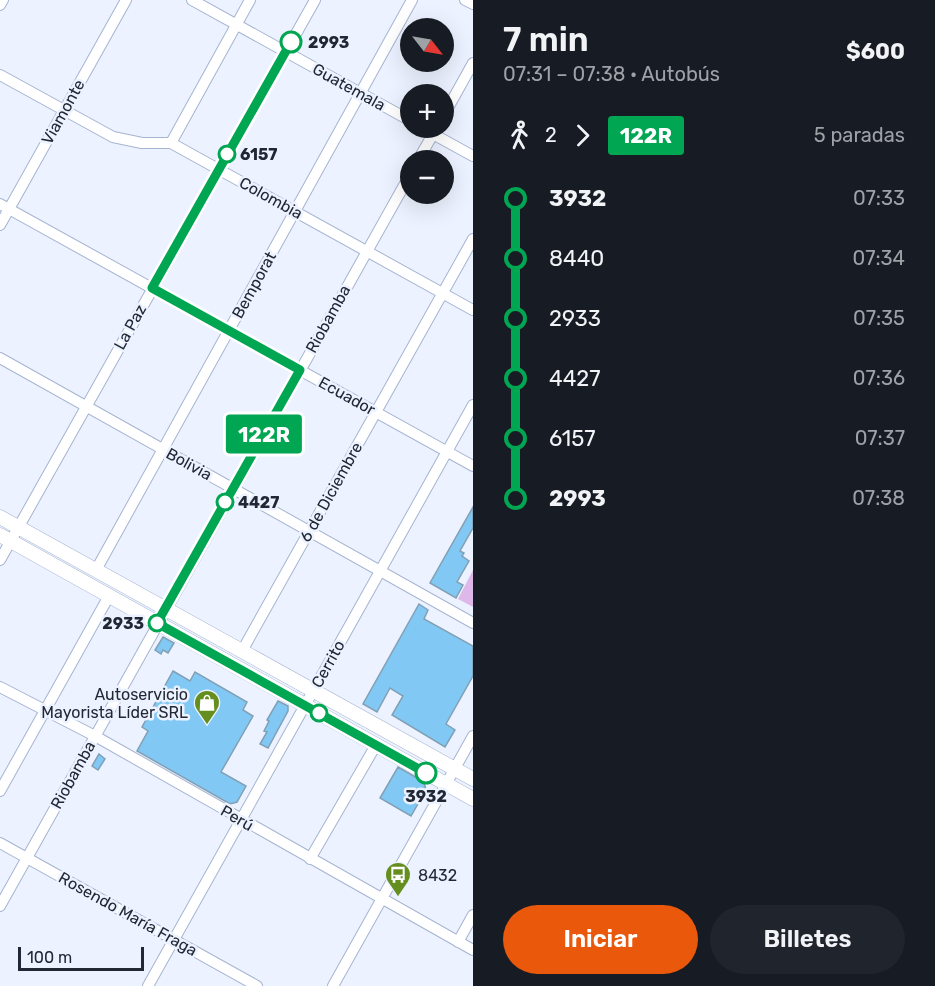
<!DOCTYPE html>
<html lang="es">
<head>
<meta charset="utf-8">
<style>
  body { margin:0; font-family:Rubik,sans-serif; background:#20242c; color:#f1f3f6; height:100vh; display:flex; flex-direction:column; font-size:22px; white-space:nowrap }
  * { box-sizing:border-box; margin:0 }
  p { font-size:20px; color:#9ea1a6 }
  .icon { flex:none; width:33px; height:33px; fill:none; stroke:currentColor; stroke-width:2; stroke-linecap:round; stroke-linejoin:round }
  .map { position:relative; flex:1; overflow:hidden }
  .details { display:flex; flex-direction:column; background:#171b24; width:462px }
  .details>* { flex:none }
  .badge { padding:0 12px; border-radius:4px; font-size:21px; line-height:39px }
  .needle { width:39px; rotate:121deg }
  .buttons { position:absolute; left:400px; top:18px; display:grid; gap:12px }
  .buttons a { display:grid; place-items:center; width:54px; height:54px; border-radius:50%; background:#171b24; box-shadow:0 6px 24px #0002; font-size:30px }
  .scale { position:absolute; left:18px; bottom:15px; width:126px; box-sizing:border-box; padding-left:6px; border:3px solid #222833; border-top:0; font-size:16px; line-height:21px; white-space:nowrap; color:#222833; -webkit-text-stroke:4px #ecf2ff; paint-order:stroke }
  .map>.badge { position:absolute; translate:-50% -50%; box-shadow:0 0 0 3px #fff }
  .legs { display:flex; align-items:center; gap:9px; height:66px; padding:0 30px; font-size:20px }
  .legs p { margin-inline-start:auto }
  .overview { display:flex; align-items:center; justify-content:space-between; height:102px; padding:0 30px }
  h1 { font-size:33px; font-weight:600; line-height:45px }
  .primary-button { display:flex; gap:12px; margin-top:auto; padding:12px 30px }
  .primary-button a { flex:1; height:69px; border-radius:36px; background:#ea580c; color:#fff; font-size:24px; font-weight:600; line-height:69px; text-align:center }
  .primary-button a+a { background:#20242c; color:#f1f3f6 }
  ul { padding:0 30px; list-style:none }
  li { display:flex; align-items:center; gap:21px; height:60px; font-size:22px }
  li i { display:grid; place-items:center; width:9px; height:100%; margin:0 8px; background:currentColor }
  li i::after { content:''; width:15px; height:15px; margin:-8px; border:4px solid; border-radius:50%; background:#171b24 }
  li p { margin-inline-start:auto }
  li:first-child i { background:linear-gradient(#0000 50%,currentColor 0) }
  li:last-child i { background:linear-gradient(currentColor 50%,#0000 0) }
  main { display:flex; flex:1; min-height:0 }
  .map>svg:first-child { display:block }
  .green { fill:#deb8e9 }
  .building { fill:#81c8f5; stroke:#81a0b4; stroke-width:1.5 }
  .lines { fill:none; stroke-linecap:round; stroke-linejoin:round }
  .street-casing { stroke:#a5b4d1; stroke-width:12 }
  .secondary-casing { stroke:#a5b4d1; stroke-width:15 }
  .street { stroke:#fff; stroke-width:10 }
  .secondary { stroke:#fff; stroke-width:14 }
  .line-1-casing { stroke:#fff; stroke-width:14 }
  .line-1 { stroke:#00a651; stroke-width:9 }
  .stop-1-dot { fill:#fff; stroke:#00a651; stroke-width:3 }
  .labels { text-anchor:middle; dominant-baseline:central; stroke-width:5; stroke-linejoin:round; paint-order:stroke }
  .stop-label { font-size:16px; font-weight:bold; fill:#222833; stroke:#ecf2ff; text-anchor:start }
  .street-label { font-size:16px; fill:#222833; stroke:#ecf2ff }
  .poi-label { font-size:16px; fill:#222833; stroke:#ecf2ff; text-anchor:end }
</style>
</head>
<body>
<main>
<div class="map">
<svg width="473" height="986" viewBox="0 0 473 986">
  <rect width="100%" height="100%" fill="#ecf2ff"/>
  <path class="green" d="M473 570V607L458 599Z"/>
  <path class="building" d="M473 507V528L460 551 464 553 462 556 469 561 457 582 463 585 456 598 430 583Z
    M419 604 428 610 424 619 473 646V676L446 724 455 730 445 747 392 715 403 696 390 688 377 712 363 704Z
    M163 637 174 643 168 653 163 650 161 654 155 650Z
    M173 671 190 681 195 672 247 702 243 710 253 716 221 772 246 786 237 802 230 804 137 751 148 731 142 727Z
    M278 701 288 706V711L268 748 260 744 267 732 264 731 269 721 267 720Z
    M99 754 105 759 98 770 92 766Z
    M398 767 424 782 426 790 411 816 380 798Z"/>
  <g class="lines">
    <defs>
      <path id="street" d="M192 0 411 121
        M465 0 473 4
        M0 5 3 0
        M0 75 113 137 142 143H171L473 310
        M444 115 473 63
        M422 128 473 156
        M171 143 250 0
        M418 160 436 129
        M0 204 473 466
        M0 225 126 0
        M0 358 473 623
        M0 560 315 0
        M96 570 412 0
        M242 651 473 239
        M0 687 95 736 473 950
        M0 791 109 596
        M0 843 257 986
        M310 859 376 745
        M0 906 411 173
        M458 942 473 915
        M148 986 473 405
        M333 986 473 736"/>
      <path id="secondary" d="M0 517 473 779
        M0 535 473 799"/>
    </defs>
    <use href="#street" class="street-casing"/>
    <use href="#secondary" class="secondary-casing"/>
    <use href="#street" class="street"/>
    <use href="#secondary" class="secondary"/>
  </g>
  <g class="lines">
    <defs>
      <path id="line-1" d="M291 42 152 288 300 370 157 623 426 773"/>
    </defs>
    <use href="#line-1" class="line-1-casing"/>
    <use href="#line-1" class="line-1"/>
  </g>
  <defs>
    <symbol id="shop-pin" viewBox="-11 -11 22 30"><path d="M0 17L-7.5 6A9.5 9.5 0 1 1 7.5 6Z" fill="#648f1f" stroke="#ecf2ff"/><path d="M-5-2.5h2.3a2.7 3.5 0 0 1 5.4 0H5L5.5 6h-11ZM-1.5-2.5h3a1.5 2.3 0 0 0-3 0Z" fill="#fff"/></symbol>
    <symbol id="bus-pin" viewBox="-11 -11 22 30"><path d="M0 17L-7.5 6A9.5 9.5 0 1 1 7.5 6Z" fill="#648f1f" stroke="#ecf2ff"/><path d="M-5-6H5V4H4V6H2V4H-2V6H-4V4H-5ZM-3.5-4V0h7V-4ZM-3.5 1.2v1.5H-2V1.2ZM2 1.2v1.5H3.5V1.2Z" fill="#fff"/></symbol>
  </defs>
  <g fill-rule="evenodd">
    <use href="#shop-pin" x="192" y="688" width="30" height="40"/>
    <use href="#bus-pin" x="383" y="860" width="30" height="40"/>
  </g>
  <g class="stop-1-dot">
    <circle cx="291" cy="42" r="10"/>
    <circle cx="227" cy="154" r="8"/>
    <circle cx="225" cy="502" r="8"/>
    <circle cx="157" cy="623" r="8"/>
    <circle cx="319" cy="713" r="8"/>
    <circle cx="426" cy="773" r="10"/>
  </g>
  <g class="labels">
    <g class="stop-label">
      <text x="308" y="42">2993</text>
      <text x="240" y="154">6157</text>
      <text x="238" y="502">4427</text>
      <text x="144" y="623" text-anchor="end">2933</text>
      <text x="426" y="796" text-anchor="middle">3932</text>
    </g>
    <g class="street-label">
      <text transform="translate(349 87) rotate(29)">Guatemala</text>
      <text transform="translate(63 112) rotate(-61)">Viamonte</text>
      <text transform="translate(271 198) rotate(29)">Colombia</text>
      <text transform="translate(254 285) rotate(-61)">Bemporat</text>
      <text transform="translate(328 319) rotate(-61)">Riobamba</text>
      <text transform="translate(130 327) rotate(-61)">La Paz</text>
      <text transform="translate(347 396) rotate(29)">Ecuador</text>
      <text transform="translate(189 464) rotate(29)">Bolivia</text>
      <text transform="translate(331 492) rotate(-61)">6 de Diciembre</text>
      <text transform="translate(328 664) rotate(-61)">Cerrito</text>
      <text transform="translate(73 775) rotate(-61)">Riobamba</text>
      <text transform="translate(237 818) rotate(30)">Perú</text>
      <text transform="translate(128 914) rotate(29)">Rosendo María Fraga</text>
    </g>
    <g class="poi-label">
      <text x="188" y="694">Autoservicio<tspan x="188" dy="18">Mayorista Líder SRL</tspan></text>
      <text x="418" y="875" text-anchor="start">8432</text>
    </g>
  </g>
</svg>
<div class="buttons">
<a><svg class="needle" viewBox="-14 -14 28 28"><path d="M0-13l5 13h-10z" fill="#e53935"/><path d="M0 13l5-13h-10z" fill="#9ea1a6"/></svg></a>
<a>+</a>
<a>−</a>
</div>
<div class="scale">100 m</div>
<b class="badge" style="left:264px;top:434px;background:#00a651;color:#fff">122R</b>
</div>
<section class="details">
<div class="overview"><div><h1>7 min</h1><p>07:31 – 07:38 · Autobús</p></div><b>$600</b></div>
<div class="legs"><svg class="icon" aria-label="walk" viewBox="0 0 24 24"><circle cx="13" cy="4" r="2"/><path d="M13 8l-2 6 4 7M11 14l-3 7M7 12l3-4h3l4 4"/></svg>2<svg class="icon" aria-label="forward" viewBox="0 0 24 24"><path d="M9 5l7 7-7 7"/></svg><b class="badge" style="background:#00a651;color:#fff">122R</b><p>5 paradas</p></div>
<ul>
<li><i style="color:#00a651"></i><b>3932</b><p>07:33</p></li>
<li><i style="color:#00a651"></i><span>8440</span><p>07:34</p></li>
<li><i style="color:#00a651"></i><span>2933</span><p>07:35</p></li>
<li><i style="color:#00a651"></i><span>4427</span><p>07:36</p></li>
<li><i style="color:#00a651"></i><span>6157</span><p>07:37</p></li>
<li><i style="color:#00a651"></i><b>2993</b><p>07:38</p></li>
</ul>
<div class="primary-button"><a>Iniciar</a><a>Billetes</a></div>
</section>
</main>
</body>
</html>
